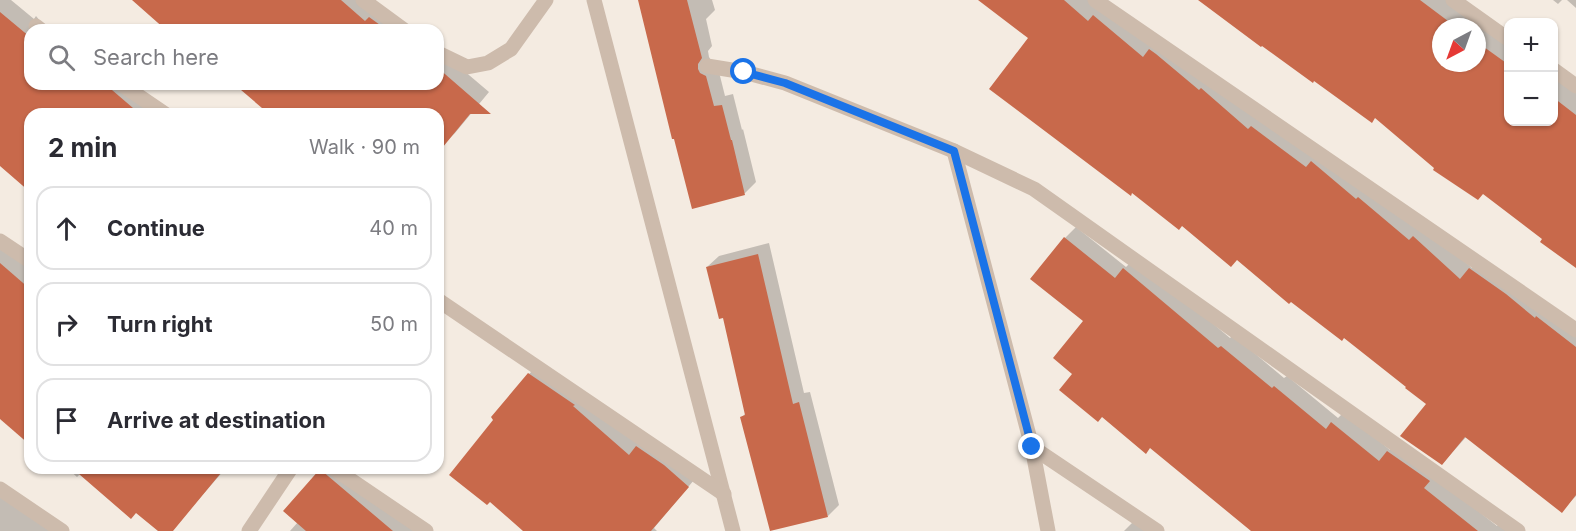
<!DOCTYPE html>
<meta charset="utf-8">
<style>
:root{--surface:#fff;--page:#f7f7f7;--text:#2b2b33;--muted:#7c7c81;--line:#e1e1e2}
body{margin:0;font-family:Inter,sans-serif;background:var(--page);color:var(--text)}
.controls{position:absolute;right:18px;top:18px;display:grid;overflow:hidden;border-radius:12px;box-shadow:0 2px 4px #0004}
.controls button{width:54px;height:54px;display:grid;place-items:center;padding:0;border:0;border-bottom:2px solid var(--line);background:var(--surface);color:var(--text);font:30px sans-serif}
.compass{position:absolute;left:1432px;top:18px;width:54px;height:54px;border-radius:50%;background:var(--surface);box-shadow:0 2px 4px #0004;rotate:221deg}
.stop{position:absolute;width:18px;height:18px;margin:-14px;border:4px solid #1a73e8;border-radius:50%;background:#fff}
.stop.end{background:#1a73e8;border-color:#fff;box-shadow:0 2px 6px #0008}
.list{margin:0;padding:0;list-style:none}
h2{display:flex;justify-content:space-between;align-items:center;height:78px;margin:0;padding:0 24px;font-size:26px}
h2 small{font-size:20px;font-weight:400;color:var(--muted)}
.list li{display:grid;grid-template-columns:39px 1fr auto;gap:18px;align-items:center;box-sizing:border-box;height:84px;margin:0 12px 12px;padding:0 12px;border:2px solid var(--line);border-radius:18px}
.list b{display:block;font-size:22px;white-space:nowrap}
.list em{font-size:20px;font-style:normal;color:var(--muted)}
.icon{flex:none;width:33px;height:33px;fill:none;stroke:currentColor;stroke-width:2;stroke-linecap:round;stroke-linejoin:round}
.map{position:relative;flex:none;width:1576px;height:531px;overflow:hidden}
.search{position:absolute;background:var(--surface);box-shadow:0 2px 4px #0004;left:24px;top:24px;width:420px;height:66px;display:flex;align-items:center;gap:15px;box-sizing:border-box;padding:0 21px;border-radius:18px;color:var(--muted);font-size:22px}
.panel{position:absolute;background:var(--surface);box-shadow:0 2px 4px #0004;left:24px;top:108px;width:420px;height:366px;border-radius:18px}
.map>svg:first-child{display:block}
.shadow{fill:#0003;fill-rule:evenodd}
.building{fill:#c8694b}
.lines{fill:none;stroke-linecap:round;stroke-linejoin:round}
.minor{stroke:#cdbbac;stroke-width:15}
.route{stroke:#1a73e8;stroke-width:8}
</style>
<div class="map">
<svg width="1576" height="531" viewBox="0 0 1576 531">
<rect width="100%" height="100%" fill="#f4ebe1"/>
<g class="shadow">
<path d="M0 0H11L34 19 36 16 41 22 53 30H30V84H129L177 114H30V190L0 164Z"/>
<path d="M134 0H365L410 27 418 30H170Z"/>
<path d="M639 0H712L715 10 706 19 712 46 708 51 709 57 712 62 717 64 725 96 733 94 742 130 743 129 756 182 745 193 693 207Z"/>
<path d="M980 0H1088L1425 226 1472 268 1481 258 1576 327V496L1573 499 1562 511 1467 436 1442 464 1428 403 1344 336 1030 37Z"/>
<path d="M1200 0H1447L1508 43V122H1554V75L1576 83V266L1545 238 1484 193 1436 167 1376 116ZM1441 27H1477V63H1441Z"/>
<path d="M1553 0H1562L1558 4Z"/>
<path d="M1567 0H1576V8Z"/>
<path d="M439 41 441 46 456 64 489 92 455 133 438 149V114H287L237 84H438V43Z"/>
<path d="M1076 227 1126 267 1135 258 1230 338 1233 335 1284 378 1287 376 1338 418 1344 412 1390 450 1400 440 1434 476 1497 526 1499 524 1507 531H1271L1151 447 1102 416 1074 374 1085 321 1032 278 1065 238Z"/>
<path d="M769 243 804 393 810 392 839 505 828 516 742 417 746 413 724 316 707 267 719 256Z"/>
<path d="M0 247 30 268V437L0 417Z"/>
<path d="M541 363 699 474 654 528 657 531H526L529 374Z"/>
<path d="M67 468H226L171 531H160L137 511 80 474 77 477Z"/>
<path d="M323 468H344L418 531H290L298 522 286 511Z"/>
<path d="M0 482 60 531H0Z"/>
<path d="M1139 516 1158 531H1124Z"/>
</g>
<g class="building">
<path d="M132 0H341L365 21 369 17 387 30H166Z"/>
<path d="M638 0H687L702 58 698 64V69L700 73 706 76 714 106 722 105 731 140H732L745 195 692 209 674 139H672Z"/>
<path d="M978 0H1064L1088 21 1093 15 1143 57 1149 49 1156 54 1199 90 1201 88 1248 129 1251 126 1306 167 1311 161 1356 199 1358 197 1409 240 1413 236 1460 279 1469 268 1506 294 1535 318 1536 316 1576 347V495L1562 513 1465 437 1442 465 1400 436 1426 404 1405 388 1406 387 1344 338 1342 341 1291 302 1289 304 1237 260 1231 267 1182 226 1179 230 1132 193 1131 196 989 89 1028 38Z"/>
<path d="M1198 0H1420L1456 27H1441V63H1477V42L1509 65V122H1554V98L1576 115V268L1540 242 1542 239 1483 194 1478 200 1433 170 1434 168 1375 118 1372 123 1314 81 1313 83 1262 46 1261 47Z"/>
<path d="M0 12 30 37V84H105L140 114H30V192L0 166Z"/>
<path d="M438 68 491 114H470L438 153V114H269L234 84H438Z"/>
<path d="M1064 237 1115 278 1123 268 1218 348 1221 346 1272 388 1274 386 1326 429 1331 422 1379 461 1387 451 1430 481 1424 488 1478 531H1251L1150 448 1146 454 1102 417 1098 422 1059 390 1072 374 1053 358 1083 321 1030 279Z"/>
<path d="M758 254 793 404 799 402 828 517 770 531 740 417 745 415 723 318 719 319 706 267Z"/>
<path d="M0 263 30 289V445L0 419Z"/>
<path d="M528 373 575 405 573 406 629 455 636 446 664 465 689 487 651 531H523L490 502 487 505 449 475 493 420 491 417Z"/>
<path d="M72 468H225L173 531H158L136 513 131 519Z"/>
<path d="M320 469 328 476 393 531H306L283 511Z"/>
</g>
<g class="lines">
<g class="minor">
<path d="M363 0 404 30"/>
<path d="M594 0 733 531"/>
<path d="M1095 0 1576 330"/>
<path d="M1453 0 1508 39"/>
<path d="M36 26 41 30"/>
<path d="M438 53 467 67 488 63 511 49 546 0"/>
<path d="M707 66 744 72 785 83 954 151 1034 189 1518 531"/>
<path d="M1554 70 1576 86"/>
<path d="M121 84 165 114"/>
<path d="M954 151 1032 447 1048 531"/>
<path d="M0 241 30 261"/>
<path d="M438 300 724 494"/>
<path d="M1032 447 1157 531"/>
<path d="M333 468 426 531"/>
<path d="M0 489 62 531"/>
<path d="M249 531 291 468"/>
</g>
</g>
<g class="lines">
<path class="route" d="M744 72 785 83 954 151 1032 447"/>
</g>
</svg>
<div class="controls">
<button>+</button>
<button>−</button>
</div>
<svg class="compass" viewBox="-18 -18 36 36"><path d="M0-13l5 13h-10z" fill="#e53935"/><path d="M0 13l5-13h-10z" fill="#7c7c81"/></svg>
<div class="stop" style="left:744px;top:72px"></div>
<div class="stop end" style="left:1032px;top:447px"></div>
<div class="search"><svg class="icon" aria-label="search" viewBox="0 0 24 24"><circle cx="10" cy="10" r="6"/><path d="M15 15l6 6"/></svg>Search here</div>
<section class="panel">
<h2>2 min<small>Walk · 90 m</small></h2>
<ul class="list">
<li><svg class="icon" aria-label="ahead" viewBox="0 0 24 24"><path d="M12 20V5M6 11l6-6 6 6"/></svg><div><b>Continue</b></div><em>40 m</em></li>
<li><svg class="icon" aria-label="right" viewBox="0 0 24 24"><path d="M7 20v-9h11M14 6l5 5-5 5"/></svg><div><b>Turn right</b></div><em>50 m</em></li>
<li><svg class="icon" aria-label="arrive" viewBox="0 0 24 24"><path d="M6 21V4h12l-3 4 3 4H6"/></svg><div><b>Arrive at destination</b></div></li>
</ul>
</section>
</div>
